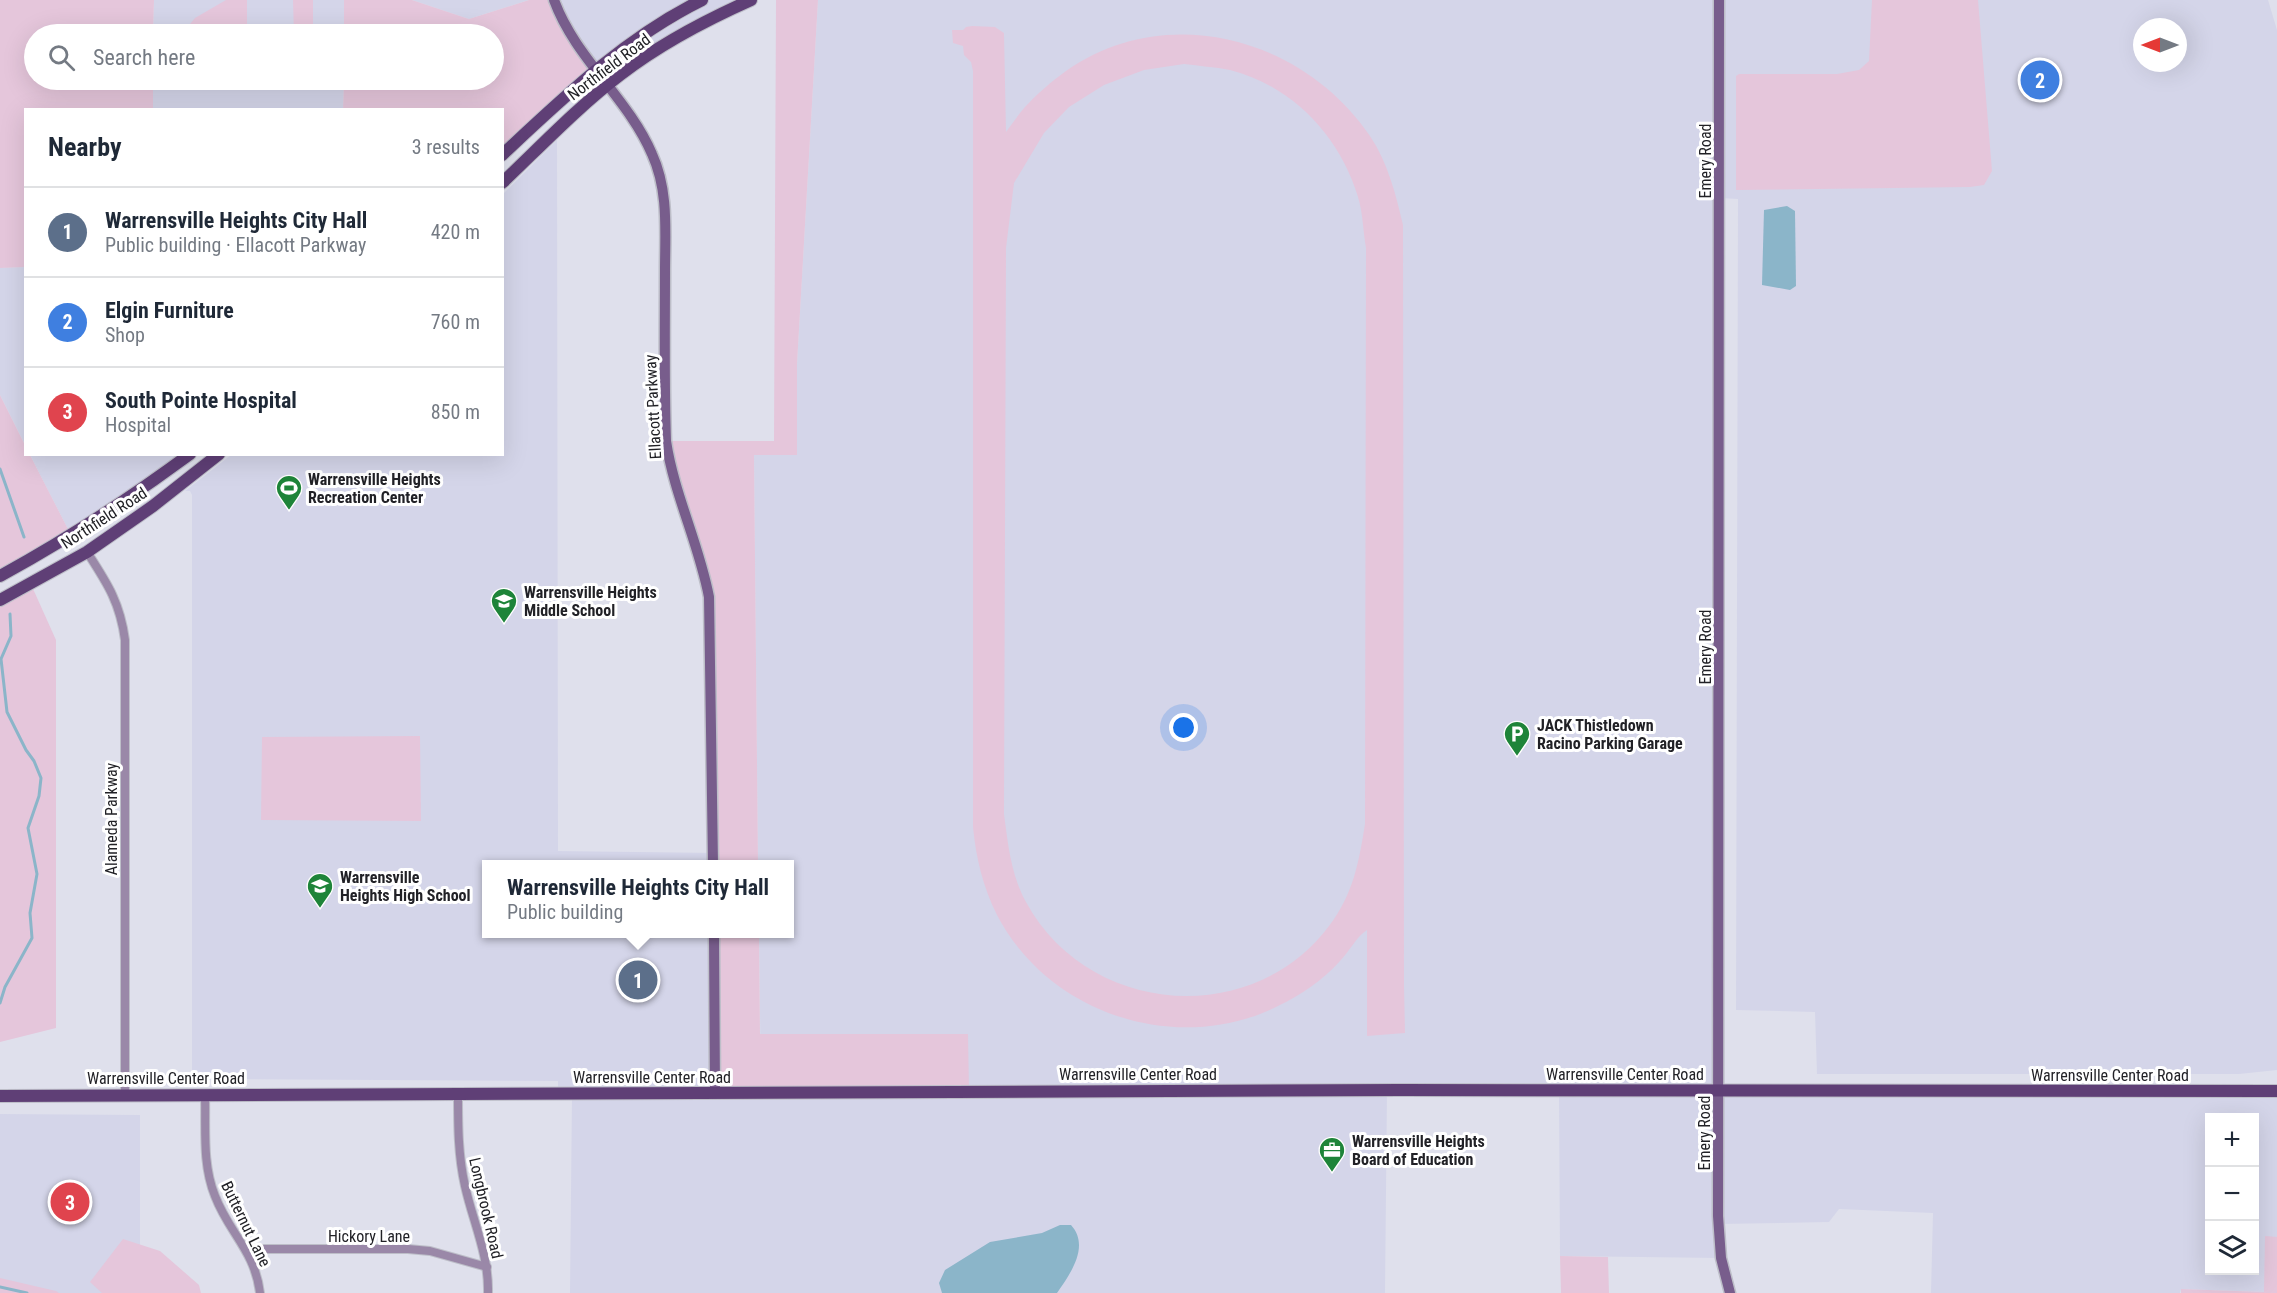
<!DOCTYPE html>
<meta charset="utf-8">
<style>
:root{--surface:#fff;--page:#f6f6f7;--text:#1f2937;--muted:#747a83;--line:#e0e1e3;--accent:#0f766e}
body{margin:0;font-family:"Roboto Condensed",sans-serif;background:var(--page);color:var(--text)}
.controls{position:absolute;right:18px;bottom:18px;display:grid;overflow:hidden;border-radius:0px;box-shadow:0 6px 24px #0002}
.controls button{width:54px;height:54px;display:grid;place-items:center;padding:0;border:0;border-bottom:2px solid var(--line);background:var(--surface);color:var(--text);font:30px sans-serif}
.compass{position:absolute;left:2133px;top:18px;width:54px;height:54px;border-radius:50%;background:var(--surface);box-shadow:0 6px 24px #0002;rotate:270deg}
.you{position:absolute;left:1184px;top:728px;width:21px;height:21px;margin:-15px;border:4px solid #fff;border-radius:50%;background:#1a73e8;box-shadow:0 0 0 9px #1a73e833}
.badge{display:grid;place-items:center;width:39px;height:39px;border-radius:50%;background:var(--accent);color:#fff;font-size:20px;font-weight:700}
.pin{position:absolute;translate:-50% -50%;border:3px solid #fff;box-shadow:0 2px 6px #0006}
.popup{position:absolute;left:482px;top:860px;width:312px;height:78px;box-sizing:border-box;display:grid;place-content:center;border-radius:0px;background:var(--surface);filter:drop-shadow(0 2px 4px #0005);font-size:20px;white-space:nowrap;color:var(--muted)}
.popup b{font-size:22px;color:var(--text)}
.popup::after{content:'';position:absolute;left:50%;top:100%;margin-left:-12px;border:12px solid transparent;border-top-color:var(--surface)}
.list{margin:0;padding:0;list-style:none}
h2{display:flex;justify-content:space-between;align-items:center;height:78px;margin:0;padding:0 24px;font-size:26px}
h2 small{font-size:20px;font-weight:400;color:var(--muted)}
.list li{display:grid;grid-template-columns:39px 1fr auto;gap:18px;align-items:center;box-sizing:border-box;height:90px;padding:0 24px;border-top:2px solid var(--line)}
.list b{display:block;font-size:22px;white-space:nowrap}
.list p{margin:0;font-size:20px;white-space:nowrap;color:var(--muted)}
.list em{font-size:20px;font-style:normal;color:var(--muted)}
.icon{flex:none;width:33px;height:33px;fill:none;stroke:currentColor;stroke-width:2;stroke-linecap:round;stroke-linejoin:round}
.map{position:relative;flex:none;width:2277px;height:1293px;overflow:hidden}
.search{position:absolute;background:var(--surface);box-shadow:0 6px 24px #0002;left:24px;top:24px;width:480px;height:66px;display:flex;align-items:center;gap:15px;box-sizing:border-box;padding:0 21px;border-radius:33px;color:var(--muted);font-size:22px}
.panel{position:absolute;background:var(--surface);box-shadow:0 6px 24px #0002;left:24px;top:108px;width:480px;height:348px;border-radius:0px}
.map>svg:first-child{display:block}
.built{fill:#d4d5e9;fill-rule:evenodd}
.green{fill:#e5c6db;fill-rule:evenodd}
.water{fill:#8bb5c9}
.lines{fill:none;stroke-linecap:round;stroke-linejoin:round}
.stream{stroke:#8bb5c9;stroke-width:3}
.street-casing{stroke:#bdbec8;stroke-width:10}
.secondary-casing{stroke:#bdbec8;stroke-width:13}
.primary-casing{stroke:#bdbec8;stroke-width:14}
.street{stroke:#9a88a8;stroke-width:8}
.secondary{stroke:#785d8c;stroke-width:10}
.primary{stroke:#5f3f76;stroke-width:12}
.labels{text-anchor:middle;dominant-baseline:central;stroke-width:6;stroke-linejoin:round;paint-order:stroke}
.street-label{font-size:16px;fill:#212126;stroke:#fff}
.poi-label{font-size:16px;font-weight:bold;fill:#212126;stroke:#fff;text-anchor:start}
</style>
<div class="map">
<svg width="2277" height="1293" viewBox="0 0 2277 1293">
<rect width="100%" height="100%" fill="#dfe0ec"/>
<g class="built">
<path d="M154 0H344V34H153Z"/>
<path d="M412 0H529L469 19Z"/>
<path d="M554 0H751L735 7 606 86Z"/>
<path d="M818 0H2268L2277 30V1070L2239 1074H1817L1815 1012 1736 1010 1738 199 1720 198 1719 1091H2244L2277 1097V1237H2265V1292L2181 1289 2180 1293H1931L1933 1213 1839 1209 1829 1222 1719 1224 1721 1258 1560 1256 1559 1090H1387L1385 1293H570L572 1094H558V1081L192 1079V495L190 491H185L231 455 502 454 503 194 557 140 558 851 713 853V864H486V934H714L761 1092 759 934H789V864H758L754 455 797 454V364ZM2142 27H2178V63H2142ZM2210 1118H2254V1270H2210Z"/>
<path d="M153 80H344L343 109 153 110Z"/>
<path d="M25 267V445L0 395V268Z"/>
<path d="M30 455H190L71 535Z"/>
<path d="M0 1114 140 1115V1293H0Z"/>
</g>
<g class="green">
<path d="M0 0H154L153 34H34V80H153V109L26 110 25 267 0 268Z"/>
<path d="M226 0H247V34H182L195 18Z"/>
<path d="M293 0H313V34H294Z"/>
<path d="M344 0H412L469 19 529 0H554L595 69 503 155 502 110H343L344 80H494V34H344Z"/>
<path d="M776 0H818L797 364V455H754L758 864H713L709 597 666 441H774Z"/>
<path d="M1872 0H1978L1992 171 1984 185 1970 187 1736 190V76L1739 74H1837L1859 70 1869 61Z"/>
<path d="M972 26 995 27 1004 33 1006 132C1012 124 1018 115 1025 107 1037 94 1052 81 1066 71 1166 0 1304 38 1370 136 1388 163 1396 195 1403 225L1404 985 1405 1033 1367 1036V930C1357 936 1349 952 1340 961 1323 980 1301 995 1278 1006 1178 1056 1049 1015 997 915 983 887 976 858 973 827V71L971 62 964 55 963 46 953 43 952 30H963L966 27ZM1184 64C1199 66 1215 67 1230 70 1293 86 1340 137 1358 197 1363 213 1363 232 1366 248L1365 824C1359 862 1353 895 1329 926 1251 1030 1087 1015 1026 902 1011 875 1008 844 1004 814L1006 248 1014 183 1044 133 1069 107 1104 85 1144 70Z"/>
<path d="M0 395 25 445 26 454 30 455 71 535 0 576Z"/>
<path d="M29 584 34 591 56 640V1028L0 1042V599Z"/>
<path d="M420 736 421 821 261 820 262 737Z"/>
<path d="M714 934H759L760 1034H968L969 1091 715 1093Z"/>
<path d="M2265 1236 2277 1237V1293H2181V1289L2264 1292Z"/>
<path d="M123 1239 160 1251 199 1285 201 1293H102L90 1282Z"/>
<path d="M1560 1256 1608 1257 1609 1293H1561Z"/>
<path d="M0 1278 56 1291 59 1293H0Z"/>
</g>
<g class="water">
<path d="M1787 206 1795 211 1796 286 1790 290 1762 285 1764 210Z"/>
<path d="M1060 1225H1071C1090 1246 1071 1273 1057 1293H942L939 1283 945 1270 990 1242 1042 1233Z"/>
</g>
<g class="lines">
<g class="stream">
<path d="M0 469 24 537"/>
<path d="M0 1003 5 987 32 938 30 913 37 874 28 828 39 796 41 778 34 761 26 750 7 712 1 659 11 636 10 614"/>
<path d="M0 1287 27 1293"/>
</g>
<g class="street-casing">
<g id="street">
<path d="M87 552C107 583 120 602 125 640V1095"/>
<path d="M458 1094C458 1125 458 1155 465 1186 473 1222 489 1255 488 1293"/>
<path d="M205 1095C206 1129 202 1164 215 1196 229 1233 255 1251 260 1293"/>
<path d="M249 1253 264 1249H408L430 1251 487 1267"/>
</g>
</g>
<g class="secondary-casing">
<g id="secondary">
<path d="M554 0C575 58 628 98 652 154 669 191 665 232 665 271 665 327 664 384 666 441 674 494 699 544 709 597L713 864"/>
<path d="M1719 0 1718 1216 1721 1258 1730 1293"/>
<path d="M714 934 715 1093"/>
</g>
</g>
<g class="primary-casing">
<g id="primary">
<path d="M502 155C564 97 625 38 702 0"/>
<path d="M502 183C541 146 578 107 620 75 660 44 706 20 751 0"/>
<path d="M0 576C66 540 129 499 190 454"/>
<path d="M0 600 87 552 153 506 219 454"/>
<path d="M0 1096 1400 1090 2277 1091"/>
</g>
</g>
<use href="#street" class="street"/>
<use href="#secondary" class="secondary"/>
<use href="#primary" class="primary"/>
</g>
<defs>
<g id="stadium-pin" transform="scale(1.35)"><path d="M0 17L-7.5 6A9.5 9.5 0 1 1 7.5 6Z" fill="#1e8439" stroke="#fff"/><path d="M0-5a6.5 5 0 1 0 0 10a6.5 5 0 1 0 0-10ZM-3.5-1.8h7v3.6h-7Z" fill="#fff"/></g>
<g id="school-pin" transform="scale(1.35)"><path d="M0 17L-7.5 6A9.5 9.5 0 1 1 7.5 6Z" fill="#1e8439" stroke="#fff"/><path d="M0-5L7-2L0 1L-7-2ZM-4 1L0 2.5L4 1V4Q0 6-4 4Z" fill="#fff"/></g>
<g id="parking-pin" transform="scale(1.35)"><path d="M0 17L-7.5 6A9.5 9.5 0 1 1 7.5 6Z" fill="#1e8439" stroke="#fff"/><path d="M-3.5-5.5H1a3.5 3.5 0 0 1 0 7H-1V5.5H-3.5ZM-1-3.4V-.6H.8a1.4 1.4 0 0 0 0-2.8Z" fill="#fff"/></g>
<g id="office-pin" transform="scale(1.35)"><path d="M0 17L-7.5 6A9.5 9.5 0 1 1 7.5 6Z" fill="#1e8439" stroke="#fff"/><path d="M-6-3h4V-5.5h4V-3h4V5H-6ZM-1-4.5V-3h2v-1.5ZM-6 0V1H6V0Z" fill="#fff"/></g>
</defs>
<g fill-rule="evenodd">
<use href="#stadium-pin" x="289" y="488"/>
<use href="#school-pin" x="504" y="601"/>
<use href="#parking-pin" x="1517" y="734"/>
<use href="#school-pin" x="320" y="886"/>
<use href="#office-pin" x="1332" y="1150"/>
</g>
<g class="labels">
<g class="street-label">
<text transform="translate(609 67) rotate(-37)">Northfield Road</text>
<text transform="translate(1705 161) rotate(-90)">Emery Road</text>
<text transform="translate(653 407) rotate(-93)">Ellacott Parkway</text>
<text transform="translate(104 518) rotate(-33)">Northfield Road</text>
<text transform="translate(1705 647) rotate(-90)">Emery Road</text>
<text transform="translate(111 819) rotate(-90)">Alameda Parkway</text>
<text x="1138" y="1074">Warrensville Center Road</text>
<text x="1625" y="1074">Warrensville Center Road</text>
<text x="2110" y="1075">Warrensville Center Road</text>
<text x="652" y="1077">Warrensville Center Road</text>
<text x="166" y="1078">Warrensville Center Road</text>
<text transform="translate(1704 1133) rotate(-90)">Emery Road</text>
<text transform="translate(486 1208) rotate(77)">Longbrook Road</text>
<text transform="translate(246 1224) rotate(64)">Butternut Lane</text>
<text x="369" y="1236">Hickory Lane</text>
</g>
<g class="poi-label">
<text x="308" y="479">Warrensville Heights<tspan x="308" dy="18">Recreation Center</tspan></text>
<text x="524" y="592">Warrensville Heights<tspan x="524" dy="18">Middle School</tspan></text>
<text x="1537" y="725">JACK Thistledown<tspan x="1537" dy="18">Racino Parking Garage</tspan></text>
<text x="340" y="877">Warrensville<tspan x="340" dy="18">Heights High School</tspan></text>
<text x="1352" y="1141">Warrensville Heights<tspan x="1352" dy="18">Board of Education</tspan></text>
</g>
</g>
</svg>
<div class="controls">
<button>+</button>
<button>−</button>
<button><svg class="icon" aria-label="layers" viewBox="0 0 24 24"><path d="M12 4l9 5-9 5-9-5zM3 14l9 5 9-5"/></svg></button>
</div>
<svg class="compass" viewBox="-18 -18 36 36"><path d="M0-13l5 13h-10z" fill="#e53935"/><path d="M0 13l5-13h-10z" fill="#747a83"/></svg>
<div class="you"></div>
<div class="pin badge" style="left:638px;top:980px;background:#5c6f8a">1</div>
<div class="popup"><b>Warrensville Heights City Hall</b>Public building</div>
<div class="pin badge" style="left:2040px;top:80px;background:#3f7fe0">2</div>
<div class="pin badge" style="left:70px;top:1202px;background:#e0444e">3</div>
<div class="search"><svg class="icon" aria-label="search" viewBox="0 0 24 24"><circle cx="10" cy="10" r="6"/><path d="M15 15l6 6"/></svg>Search here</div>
<section class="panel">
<h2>Nearby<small>3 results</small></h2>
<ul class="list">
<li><span class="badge" style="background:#5c6f8a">1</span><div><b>Warrensville Heights City Hall</b><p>Public building · Ellacott Parkway</p></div><em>420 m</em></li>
<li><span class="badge" style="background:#3f7fe0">2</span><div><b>Elgin Furniture</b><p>Shop</p></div><em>760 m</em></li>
<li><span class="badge" style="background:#e0444e">3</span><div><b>South Pointe Hospital</b><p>Hospital</p></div><em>850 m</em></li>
</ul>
</section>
</div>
